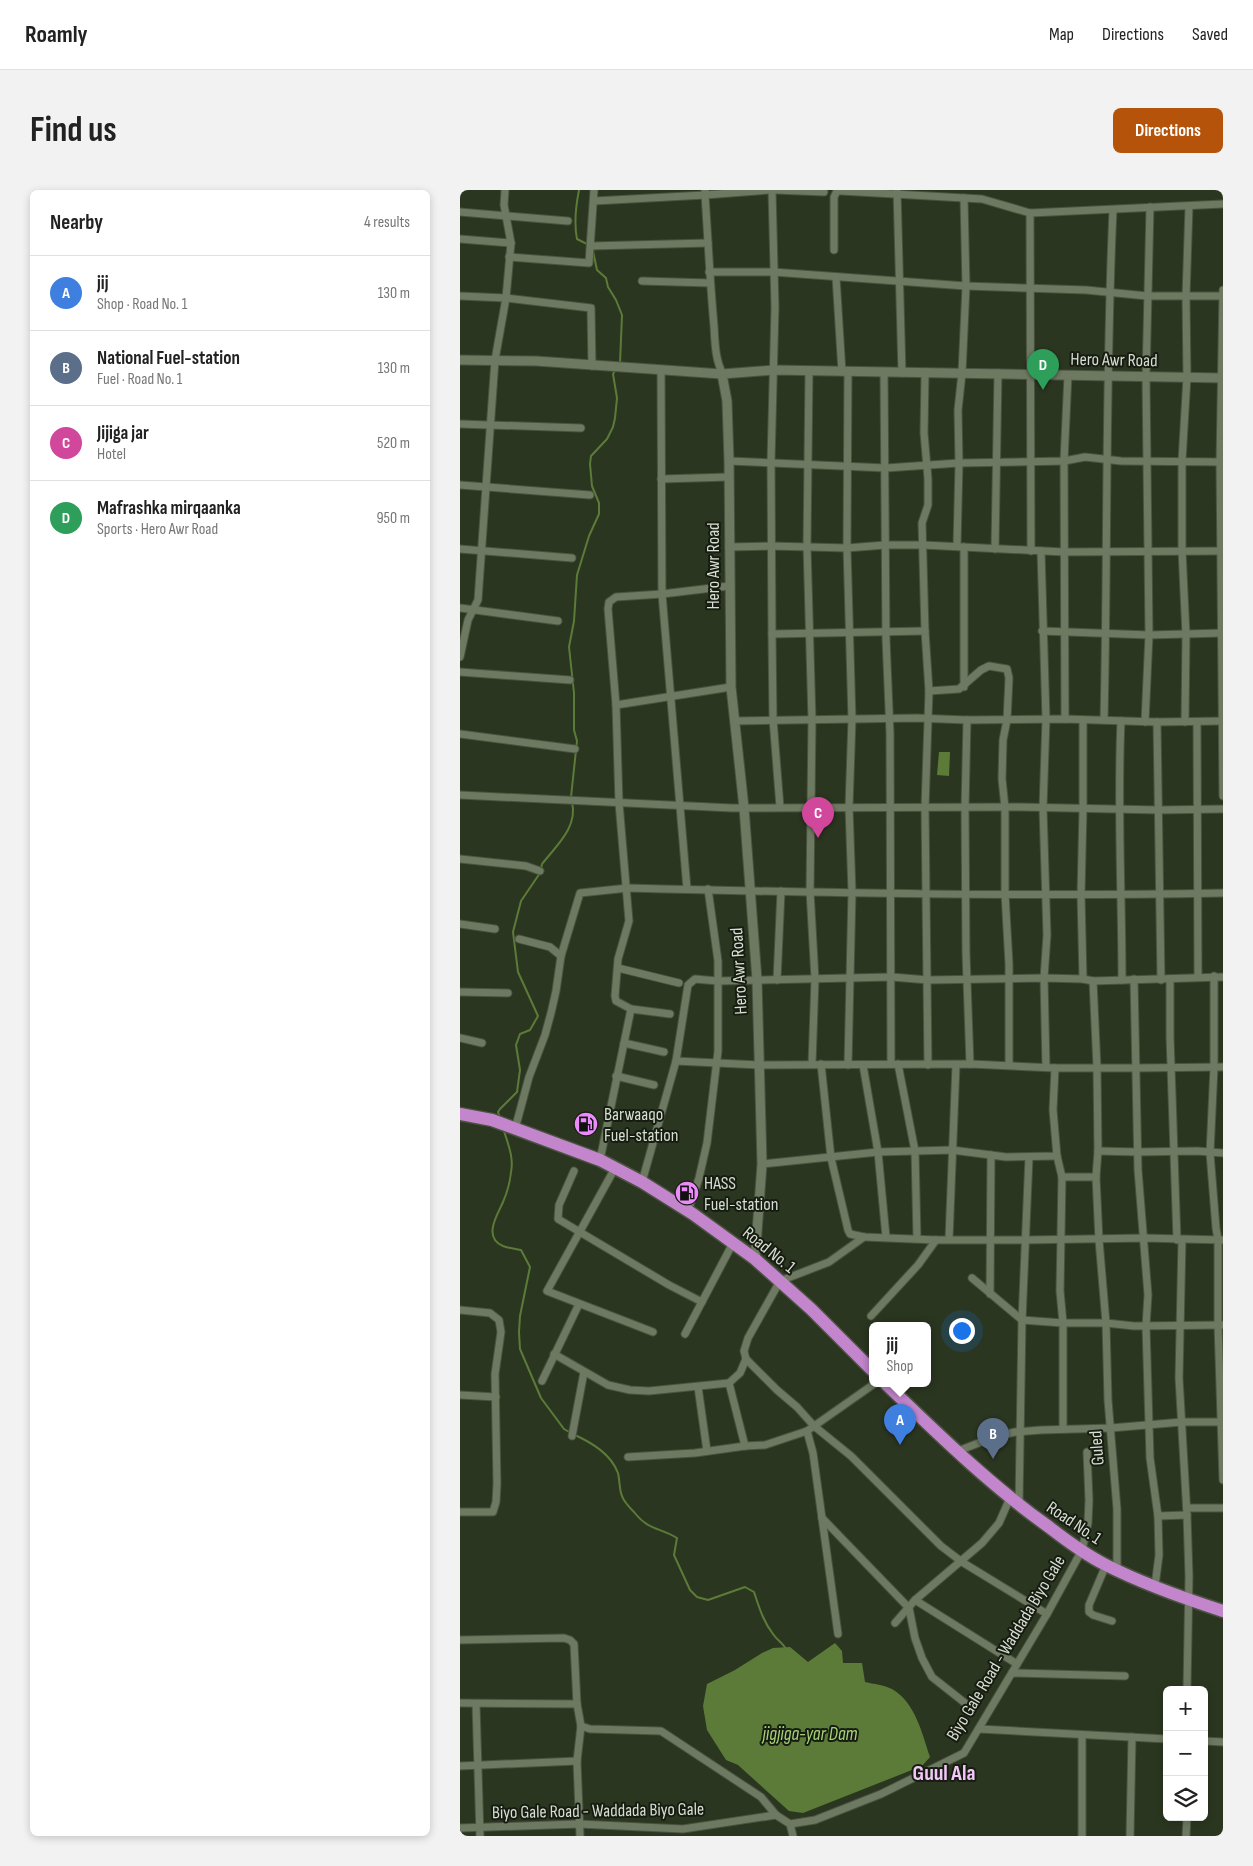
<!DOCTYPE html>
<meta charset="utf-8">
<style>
:root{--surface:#fff;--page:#f2f2f2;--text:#222;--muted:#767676;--line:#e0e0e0;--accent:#b45309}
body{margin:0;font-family:"Sofia Sans Condensed",sans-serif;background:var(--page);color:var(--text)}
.controls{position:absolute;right:15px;bottom:15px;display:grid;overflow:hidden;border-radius:8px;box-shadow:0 2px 8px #0003}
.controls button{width:45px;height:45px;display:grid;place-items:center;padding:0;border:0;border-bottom:1px solid var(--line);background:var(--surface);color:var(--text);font:25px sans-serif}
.you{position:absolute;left:501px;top:1140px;width:18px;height:18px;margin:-12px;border:4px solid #fff;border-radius:50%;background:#1a73e8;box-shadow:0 0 0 8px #1a73e833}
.badge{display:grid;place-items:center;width:32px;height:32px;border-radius:50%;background:var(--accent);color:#fff;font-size:16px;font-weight:700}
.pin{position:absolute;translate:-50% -41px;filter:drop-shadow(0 1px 2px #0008)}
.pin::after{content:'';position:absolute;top:26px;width:18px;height:15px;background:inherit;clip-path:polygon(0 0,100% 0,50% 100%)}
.popup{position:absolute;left:409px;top:1132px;width:62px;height:65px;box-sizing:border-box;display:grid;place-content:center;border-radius:8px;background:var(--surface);filter:drop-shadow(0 1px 4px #0005);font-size:16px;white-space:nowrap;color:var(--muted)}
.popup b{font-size:19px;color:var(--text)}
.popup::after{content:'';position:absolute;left:50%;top:100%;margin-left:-10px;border:10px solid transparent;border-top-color:var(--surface)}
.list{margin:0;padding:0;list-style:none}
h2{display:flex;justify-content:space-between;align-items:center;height:65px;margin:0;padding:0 20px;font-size:21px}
h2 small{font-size:16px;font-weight:400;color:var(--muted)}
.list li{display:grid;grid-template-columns:32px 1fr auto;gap:15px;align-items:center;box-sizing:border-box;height:75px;padding:0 20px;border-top:1px solid var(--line)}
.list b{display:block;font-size:19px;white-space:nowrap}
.list p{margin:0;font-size:16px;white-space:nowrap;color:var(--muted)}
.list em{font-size:16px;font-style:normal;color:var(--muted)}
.icon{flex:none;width:28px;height:28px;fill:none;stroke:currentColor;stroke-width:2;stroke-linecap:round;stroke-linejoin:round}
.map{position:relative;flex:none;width:763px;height:1646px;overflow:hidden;border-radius:8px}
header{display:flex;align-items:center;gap:30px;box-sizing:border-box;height:70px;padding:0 25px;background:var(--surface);border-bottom:1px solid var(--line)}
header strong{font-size:24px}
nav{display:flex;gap:28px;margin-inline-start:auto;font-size:18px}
.intro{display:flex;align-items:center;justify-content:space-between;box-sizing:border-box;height:120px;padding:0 30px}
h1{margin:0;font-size:35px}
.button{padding:12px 22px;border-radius:8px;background:var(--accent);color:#fff;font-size:18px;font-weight:700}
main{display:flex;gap:30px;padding:0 30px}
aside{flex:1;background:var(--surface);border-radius:8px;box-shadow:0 2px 8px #0003}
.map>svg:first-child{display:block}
.water{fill:#5c7b39}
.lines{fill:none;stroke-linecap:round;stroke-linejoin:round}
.stream{stroke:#5c7b39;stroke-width:2}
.street-casing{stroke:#4a5341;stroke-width:9}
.secondary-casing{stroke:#4a5341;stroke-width:11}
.highway-casing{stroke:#4a5341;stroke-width:15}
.street{stroke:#6d7a61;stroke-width:7}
.secondary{stroke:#6d7a61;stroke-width:9}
.highway{stroke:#c386cc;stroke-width:12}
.labels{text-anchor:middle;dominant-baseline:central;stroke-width:4;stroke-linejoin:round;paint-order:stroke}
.street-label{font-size:18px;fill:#d6ded0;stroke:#171c12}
.poi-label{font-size:18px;fill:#d6ded0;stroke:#171c12;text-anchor:start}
.water-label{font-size:19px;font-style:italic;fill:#a6d376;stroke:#171c12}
.district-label{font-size:22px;font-weight:bold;fill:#f3c8f9;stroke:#171c12}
</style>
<header>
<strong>Roamly</strong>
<nav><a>Map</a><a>Directions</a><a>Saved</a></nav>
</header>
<div class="intro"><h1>Find us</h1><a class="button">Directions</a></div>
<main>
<aside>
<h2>Nearby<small>4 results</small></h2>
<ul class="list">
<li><span class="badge" style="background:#3f7fe0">A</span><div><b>jij</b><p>Shop · Road No. 1</p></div><em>130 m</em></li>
<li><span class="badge" style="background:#5c6f8a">B</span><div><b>National Fuel-station</b><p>Fuel · Road No. 1</p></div><em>130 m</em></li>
<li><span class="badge" style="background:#d1479c">C</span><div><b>Jijiga jar</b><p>Hotel</p></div><em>520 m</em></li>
<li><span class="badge" style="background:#2e9e5b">D</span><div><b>Mafrashka mirqaanka</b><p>Sports · Hero Awr Road</p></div><em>950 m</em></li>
</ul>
</aside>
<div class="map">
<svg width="763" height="1646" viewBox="0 0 763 1646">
<rect width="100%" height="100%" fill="#2b3620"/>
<g class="water">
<path d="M479 562H490L489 586 477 585Z"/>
<path d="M375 1453 382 1461 383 1473H402L405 1492C414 1494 424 1495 432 1499 455 1512 462 1543 470 1567L462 1576 343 1623 329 1621 278 1575 266 1570 247 1540 243 1516 247 1494 275 1480 302 1463 313 1458 330 1457 348 1472Z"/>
</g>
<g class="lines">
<g class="stream">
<path d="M119 0C116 15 114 34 117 49L127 54"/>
<path d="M133 61 137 80 146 88 148 97 156 110 162 125 160 173"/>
<path d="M111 607 117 551 114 540V503L109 457 114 431 117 385 129 346 139 324V313L132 296 130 274 131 266 147 249 153 237 155 228 157 208 153 184 156 179"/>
<path d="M81 679 82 674C97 655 118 637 112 612"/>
<path d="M40 928 38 922 40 919 57 902 60 880 56 855 60 844 70 840 78 826 58 782 53 742 61 711 80 683"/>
<path d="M44 941C48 954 54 968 51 982 50 992 47 1003 43 1012 38 1024 22 1047 43 1056 48 1058 56 1059 61 1060L70 1077 60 1126 59 1142 60 1159 81 1208 104 1239 111 1243"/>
<path d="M115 1245C132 1253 151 1264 158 1283 160 1291 159 1299 162 1306 164 1312 170 1318 174 1322 189 1341 199 1337 217 1348L214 1365 230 1400 237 1407 248 1410 285 1397 294 1402C299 1417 303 1431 313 1444 317 1450 323 1453 326 1459"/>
</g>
<g class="street-casing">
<g id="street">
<path d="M245 0V5L309 0"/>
<path d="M312 0 315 117 311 272 312 444 313 529 320 617"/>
<path d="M316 0 364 2"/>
<path d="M437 0 442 183"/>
<path d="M134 11 245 5C248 49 250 92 254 136 255 152 255 170 263 184"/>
<path d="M0 22 108 31"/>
<path d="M570 23 571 361"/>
<path d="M0 49 51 53"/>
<path d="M131 56 248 53"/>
<path d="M374 60V7L377 1H381L522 9 570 23 763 14"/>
<path d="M49 67 129 73 134 0"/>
<path d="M249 82H313L506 96 626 100 687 106H763"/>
<path d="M376 87 382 182"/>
<path d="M182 91 250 93"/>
<path d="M763 100 760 272 763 606"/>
<path d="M0 106 46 108 131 118 132 176"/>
<path d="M201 181 202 404 227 699"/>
<path d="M349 181 347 356 352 530 350 701 355 789 352 874"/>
<path d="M388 182 387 358 392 529 389 617 392 702 388 875"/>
<path d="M424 182 426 449 430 543 431 874"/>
<path d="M465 184 464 243 468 289V315L462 333 465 441 469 501 465 618 468 875"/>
<path d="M0 234 121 238"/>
<path d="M269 271 426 278 499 273 604 271 625 267 661 271 763 272"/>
<path d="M201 289 269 287"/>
<path d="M0 295 130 305"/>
<path d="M497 356 499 273 498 220 502 183 506 96 504 8"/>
<path d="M269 357 311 356 387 358 425 355H463L604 362 763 361"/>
<path d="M0 359 112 368"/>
<path d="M535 359 538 183"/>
<path d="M581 361 586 529 583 618 587 745 584 788 586 877"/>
<path d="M0 418 98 431"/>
<path d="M582 441 689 445 763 443"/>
<path d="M312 444 465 441"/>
<path d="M0 467 8 430 18 410 35 170 46 108 51 53 44 15 45 0"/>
<path d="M0 482 110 490"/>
<path d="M504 497V357"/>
<path d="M469 501 499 499 521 480 529 476 547 479 549 488 547 530 543 550 542 589 545 618V704L549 774V875"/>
<path d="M156 515 271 497"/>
<path d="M605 529 604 271 608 185"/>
<path d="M507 530 505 618 506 763 510 874"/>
<path d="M623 530V619L621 705 623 789"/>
<path d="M644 530C648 360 645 190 653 20"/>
<path d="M274 531 457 528 507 530 605 529 697 532 763 531"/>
<path d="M661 531C657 617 662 703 662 790"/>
<path d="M685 532 689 445 686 187 690 17"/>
<path d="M697 532 701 790"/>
<path d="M725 532 726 445 722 360V271L727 187 726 107 729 16"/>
<path d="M737 532 738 787"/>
<path d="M0 544 115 559"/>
<path d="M0 605 272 618 560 617 699 620 763 619"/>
<path d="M0 669 66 676 80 681"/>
<path d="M0 734 35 739"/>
<path d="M101 766 120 703 168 698C366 703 565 707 763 703"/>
<path d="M158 778 219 793"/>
<path d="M754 786V877L750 963 756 1038 758 1050V1135L763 1290"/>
<path d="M674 789 678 980 688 1105 686 1136 690 1268 698 1326 699 1365 695 1396"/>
<path d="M710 789V847L717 1050"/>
<path d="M317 790 321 701"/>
<path d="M633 791 637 877 638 961 636 987 639 1050 646 1133 648 1210 657 1319V1380"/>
<path d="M0 802 48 803"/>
<path d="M210 824 171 819 156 811 155 806 158 769 169 731 159 613 156 515 148 419 149 412 156 407 202 404 269 396"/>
<path d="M0 848 22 853"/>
<path d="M164 853 204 862"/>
<path d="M216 871 299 875 510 874 595 878H676L763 877"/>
<path d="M361 874 371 968 388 1040 390 1044 404 1047 476 1050H565L684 1048 763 1050"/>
<path d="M438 874 455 961 457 1048"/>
<path d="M403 875 418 962 426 1047"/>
<path d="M156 886 194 895"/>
<path d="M55 939 69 887 85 845 91 823 96 801 101 766 90 757 59 749"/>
<path d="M638 961 677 962 737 961 763 963"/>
<path d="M597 966 602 987 600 1101 603 1133H646L674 1136 763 1135"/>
<path d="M140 970 171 819"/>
<path d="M302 974 418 962 492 960 546 967 597 966 593 920 595 878"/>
<path d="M155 978 87 1101 193 1142"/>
<path d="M114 981 99 1015 98 1029 209 1095 242 1112"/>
<path d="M602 987H636"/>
<path d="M182 992 216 871 228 795 235 789 258 791 432 787 468 790 584 788 623 789 633 791 763 787"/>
<path d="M228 1021 239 988 247 953 258 861V771L248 699"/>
<path d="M404 1047 369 1072 320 1091 288 1148 284 1161 286 1169 317 1200 337 1217 354 1236 391 1266 481 1356 502 1372 587 1424"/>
<path d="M489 1049 496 875"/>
<path d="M722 1050 719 1188 727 1325 729 1386 727 1500"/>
<path d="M512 1088 562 1130 603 1133V1239"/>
<path d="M530 1104 531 965"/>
<path d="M0 1120 30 1123 39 1130 41 1142 35 1184 37 1294 36 1312 33 1322H0"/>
<path d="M411 1126 458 1075 476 1050"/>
<path d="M225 1144 273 1053"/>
<path d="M94 1164 148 1195 170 1200 189 1201 269 1193 280 1183 286 1169"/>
<path d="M82 1191 119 1114"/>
<path d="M269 1193 285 1256"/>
<path d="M238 1197 247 1261"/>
<path d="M0 1205 36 1207"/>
<path d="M347 1241 353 1263 378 1444"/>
<path d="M112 1246 124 1182"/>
<path d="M498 1261 534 1247 555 1242 581 1240 651 1238 722 1232H763"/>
<path d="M168 1267 235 1263 285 1256 305 1255 347 1241 414 1194"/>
<path d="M559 1314 562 1130 569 967"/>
<path d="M727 1318H763"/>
<path d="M698 1326 727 1325"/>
<path d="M362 1328 449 1418 455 1448 462 1468 472 1487 505 1513"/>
<path d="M646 1375 629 1415V1422L633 1425 652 1431"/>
<path d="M455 1410 557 1474"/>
<path d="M435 1433 455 1410 522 1353 539 1333 550 1308"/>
<path d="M0 1450 104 1448 110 1450 114 1454 117 1514 121 1536 130 1539 201 1541 301 1607 316 1625"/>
<path d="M552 1483 665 1486"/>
<path d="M0 1513 117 1514"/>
<path d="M16 1514 20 1646"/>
<path d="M519 1539 707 1549"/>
<path d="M744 1551 763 1552"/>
<path d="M0 1576 117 1571"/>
<path d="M330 1634 333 1646"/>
<path d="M0 1638 119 1634 223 1639 316 1625 330 1634 355 1630 421 1604 504 1563 587 1424 622 1360 628 1333 629 1310 627 1262"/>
<path d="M120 1646 117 1571 121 1536"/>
<path d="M622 1646V1545"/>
<path d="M670 1646 672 1547"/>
<path d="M726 1646 727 1627"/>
</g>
</g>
<g class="secondary-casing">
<g id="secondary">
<path d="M0 170 76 171 262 184 314 180 763 188"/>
<path d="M262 184 267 211 269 271 271 497 284 618 297 790 302 974 295 1069"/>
</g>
</g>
<g class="highway-casing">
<g id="highway">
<path d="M0 924 32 930 140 970 182 992 233 1024 295 1069 351 1119 412 1180"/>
<path d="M426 1194C478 1244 530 1295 589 1337 607 1351 626 1365 646 1375 683 1394 723 1408 763 1421"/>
</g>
</g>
<use href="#street" class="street"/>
<use href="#secondary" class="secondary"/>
<use href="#highway" class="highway"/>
</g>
<defs>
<g id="fuel-disc" transform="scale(1.25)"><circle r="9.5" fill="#ec8cfb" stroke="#171c12"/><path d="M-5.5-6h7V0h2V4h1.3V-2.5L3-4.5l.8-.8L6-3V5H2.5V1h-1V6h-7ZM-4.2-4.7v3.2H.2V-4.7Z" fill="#111"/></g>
</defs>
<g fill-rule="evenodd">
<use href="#fuel-disc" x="126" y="934"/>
<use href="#fuel-disc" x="227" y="1003"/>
</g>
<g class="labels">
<g class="street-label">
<text transform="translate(654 170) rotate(1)">Hero Awr Road</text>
<text transform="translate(253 376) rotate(-90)">Hero Awr Road</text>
<text transform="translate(279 781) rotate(-93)">Hero Awr Road</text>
<text transform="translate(309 1060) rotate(39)">Road No. 1</text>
<text transform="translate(637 1258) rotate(-94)">Guled</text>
<text transform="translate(614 1333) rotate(34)">Road No. 1</text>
<text transform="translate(546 1458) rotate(-59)">Biyo Gale Road - Waddada Biyo Gale</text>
<text transform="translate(138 1621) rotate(-1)">Biyo Gale Road - Waddada Biyo Gale</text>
</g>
<g class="poi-label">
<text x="144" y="924">Barwaaqo<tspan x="144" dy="21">Fuel-station</tspan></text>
<text x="244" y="993">HASS<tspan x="244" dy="21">Fuel-station</tspan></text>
</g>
<g class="water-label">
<text x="350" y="1544">jigjiga-yar Dam</text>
</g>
<g class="district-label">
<text x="484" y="1583">Guul Ala</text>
</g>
</g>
</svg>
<div class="controls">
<button>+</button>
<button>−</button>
<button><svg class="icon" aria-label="layers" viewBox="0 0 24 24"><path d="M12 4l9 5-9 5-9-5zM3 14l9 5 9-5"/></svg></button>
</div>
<div class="you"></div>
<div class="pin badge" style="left:440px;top:1255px;background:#3f7fe0">A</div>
<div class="popup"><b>jij</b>Shop</div>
<div class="pin badge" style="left:533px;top:1269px;background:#5c6f8a">B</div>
<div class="pin badge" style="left:358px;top:648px;background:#d1479c">C</div>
<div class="pin badge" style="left:583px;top:200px;background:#2e9e5b">D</div>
</div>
</main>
